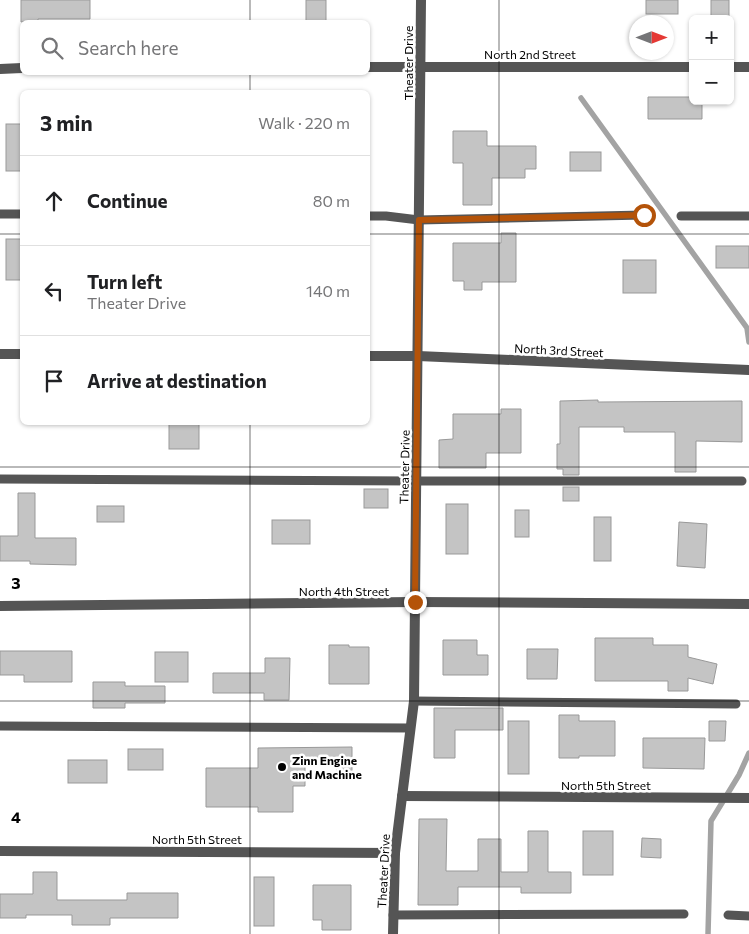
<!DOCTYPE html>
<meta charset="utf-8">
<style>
:root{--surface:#fff;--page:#f2f2f2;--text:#202124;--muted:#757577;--line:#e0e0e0}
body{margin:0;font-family:Commissioner,sans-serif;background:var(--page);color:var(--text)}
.controls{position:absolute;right:15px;top:15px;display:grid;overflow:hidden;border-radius:8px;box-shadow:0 1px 4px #0004}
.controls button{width:45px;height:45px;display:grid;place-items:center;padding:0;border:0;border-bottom:1px solid var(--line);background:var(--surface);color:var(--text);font:25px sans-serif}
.compass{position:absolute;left:629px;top:15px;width:45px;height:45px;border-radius:50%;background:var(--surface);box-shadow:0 1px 4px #0004;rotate:90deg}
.stop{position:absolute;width:15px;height:15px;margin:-11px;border:4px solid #b45309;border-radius:50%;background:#fff}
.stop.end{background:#b45309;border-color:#fff;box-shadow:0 1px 5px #0008}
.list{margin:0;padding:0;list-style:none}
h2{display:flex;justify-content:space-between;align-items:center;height:65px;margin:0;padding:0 20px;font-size:21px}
h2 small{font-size:16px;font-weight:400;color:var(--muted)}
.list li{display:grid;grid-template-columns:32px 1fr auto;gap:15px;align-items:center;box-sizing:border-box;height:90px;padding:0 20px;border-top:1px solid var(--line)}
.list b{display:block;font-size:19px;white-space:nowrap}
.list p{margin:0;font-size:16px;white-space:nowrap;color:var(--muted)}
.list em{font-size:16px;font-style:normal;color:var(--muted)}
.icon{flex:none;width:28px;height:28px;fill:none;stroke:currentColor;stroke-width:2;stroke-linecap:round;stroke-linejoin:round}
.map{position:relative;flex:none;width:749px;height:934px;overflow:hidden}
.search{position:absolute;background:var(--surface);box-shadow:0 1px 4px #0004;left:20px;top:20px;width:350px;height:55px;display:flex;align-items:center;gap:12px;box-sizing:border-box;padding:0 18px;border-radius:8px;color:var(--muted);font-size:19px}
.panel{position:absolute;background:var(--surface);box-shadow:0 1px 4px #0004;left:20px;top:90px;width:350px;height:335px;border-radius:8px}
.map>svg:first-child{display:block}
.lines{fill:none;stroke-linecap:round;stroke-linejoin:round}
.stream{stroke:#a3a3a3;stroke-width:5.5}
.building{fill:#c4c4c4;stroke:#999}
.service{stroke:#555;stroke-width:9}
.minor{stroke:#555;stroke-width:10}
.route{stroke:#b45309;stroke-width:6}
.grid{fill:none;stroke:#000;stroke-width:1;stroke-opacity:0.55}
.poi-dot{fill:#000;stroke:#fff;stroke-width:2}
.labels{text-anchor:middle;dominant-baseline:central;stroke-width:5;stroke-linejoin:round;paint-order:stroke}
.street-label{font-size:12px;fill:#000;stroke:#fff}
.poi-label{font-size:12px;font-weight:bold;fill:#000;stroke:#fff;text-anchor:start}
.grid-label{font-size:16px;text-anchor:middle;font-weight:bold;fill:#000;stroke:#fff;stroke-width:5;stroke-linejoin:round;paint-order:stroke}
</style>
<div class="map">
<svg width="749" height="934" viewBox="0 0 749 934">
<rect width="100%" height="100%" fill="#fff"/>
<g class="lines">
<g class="stream">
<path d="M581 98 747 328 749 342"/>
<path d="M708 934 711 821 739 775 749 753"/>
</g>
</g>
<g class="building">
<path d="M21 0H90V19H38V22H21Z"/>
<rect x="306" y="0" width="20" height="21"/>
<rect x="646" y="0" width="32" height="14"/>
<rect x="711" y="0" width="18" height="19"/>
<path d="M648 97H693V101H702V119H648Z"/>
<rect x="6" y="124" width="16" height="47"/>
<path d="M453 131H487V146H536V169H525V178H492V205H463V163H453Z"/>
<rect x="570" y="152" width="31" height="19"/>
<path d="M501 233H516V282H482V290H464V281H453V243H501Z"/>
<rect x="6" y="239" width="16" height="41"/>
<rect x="716" y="246" width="33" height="22"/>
<rect x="623" y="260" width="33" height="33"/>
<path d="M598 400V402L742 401V442L696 441V472H675V432H624V427H579V475H563V469H557V444H560V401Z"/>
<path d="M501 409H521V453H486V468H439V440L453 439V414H501Z"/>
<rect x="169" y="422" width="30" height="27"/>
<rect x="563" y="487" width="16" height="14"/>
<rect x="364" y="489" width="24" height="19"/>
<path d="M18 493H35V538H76V565L30 564V561H0V536H18Z"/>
<rect x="446" y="504" width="22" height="50"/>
<rect x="97" y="506" width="27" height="16"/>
<rect x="515" y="510" width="14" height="27"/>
<rect x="594" y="517" width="17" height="44"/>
<rect x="272" y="520" width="38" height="24"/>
<path d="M679 522 707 524 705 568 677 566Z"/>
<path d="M595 638H653V645H688V657L717 664 713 684 688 678V691H668V681H595Z"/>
<path d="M443 640H477V655H488V675H443Z"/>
<path d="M329 645H349V647H369V684H329Z"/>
<path d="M527 649H558L557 679H527Z"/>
<path d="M0 651H72V682H24V675H0Z"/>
<rect x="155" y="652" width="33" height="30"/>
<path d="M265 658H290L289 700H264V693H213V673H265Z"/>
<path d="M93 682H125V686H165V703H125V708H93Z"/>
<path d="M434 708H503V730H455V758H434Z"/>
<path d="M559 715H579V721H615V756H579V758H559Z"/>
<rect x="508" y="721" width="21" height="53"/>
<path d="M709 721H726L725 741H709Z"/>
<path d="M643 738H705L704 769 643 768Z"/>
<path d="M352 747V780H337V764H305V786H293V812H258V807H206V768H258V748Z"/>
<rect x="128" y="749" width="35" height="21"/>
<rect x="68" y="760" width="39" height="23"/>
<path d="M419 819H447L446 871H478V839H501V872H528V831H548V872H571V893H521V887H458V905H418Z"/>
<rect x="583" y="831" width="30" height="44"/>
<path d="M642 838 661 839V858L641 857Z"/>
<path d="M33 872H57V900H127V893H178V918H110V925H72V915H26V918H0V894H33Z"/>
<rect x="254" y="877" width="20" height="49"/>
<path d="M313 885H351V930H322V920H313Z"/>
</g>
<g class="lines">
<g class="service">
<path d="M0 214H22"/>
<path d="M368 216H386L419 220 644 215"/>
<path d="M681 216H749"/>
<path d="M0 479 416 481H742"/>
<path d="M414 701 736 704"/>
<path d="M0 726 410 728"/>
<path d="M393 915 684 914"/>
<path d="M728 915 749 916"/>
</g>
<g class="minor">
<path d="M368 67H693"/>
<path d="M730 67H749"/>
<path d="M0 69 22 68"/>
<path d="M0 354H22"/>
<path d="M368 356H418L749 370"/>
<path d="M0 606 415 602 749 604"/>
<path d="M402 796 749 798"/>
<path d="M0 851 395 853"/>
<path d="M393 934 395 853 414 701 421 0"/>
</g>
</g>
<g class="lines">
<path class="route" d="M415 602 419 220 644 215"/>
</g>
<path class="grid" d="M250 0V22M499 0V934M250 72V92M0 234H22M368 234H749M250 422V934M0 467H749M0 701H749"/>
<circle class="poi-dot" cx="282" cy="767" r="5"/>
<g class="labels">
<g class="street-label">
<text x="530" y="54">North 2nd Street</text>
<text transform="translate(408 63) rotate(-90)">Theater Drive</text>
<text transform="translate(559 350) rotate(3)">North 3rd Street</text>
<text transform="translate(404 467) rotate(-89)">Theater Drive</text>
<text x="344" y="591">North 4th Street</text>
<text x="606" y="785">North 5th Street</text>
<text x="197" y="839">North 5th Street</text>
<text transform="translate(383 871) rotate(-87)">Theater Drive</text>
</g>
<g class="poi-label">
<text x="292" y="760">Zinn Engine<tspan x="292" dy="14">and Machine</tspan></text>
</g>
</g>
<g class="grid-label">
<text x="16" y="589">3</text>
<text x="16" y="823">4</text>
</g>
</svg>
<div class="controls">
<button>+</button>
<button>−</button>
</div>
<svg class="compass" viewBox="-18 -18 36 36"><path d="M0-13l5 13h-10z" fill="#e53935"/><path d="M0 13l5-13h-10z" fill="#757577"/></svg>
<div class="stop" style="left:644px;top:215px"></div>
<div class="stop end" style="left:415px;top:602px"></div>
<div class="search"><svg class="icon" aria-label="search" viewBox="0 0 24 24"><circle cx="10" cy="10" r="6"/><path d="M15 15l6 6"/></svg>Search here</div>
<section class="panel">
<h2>3 min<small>Walk · 220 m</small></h2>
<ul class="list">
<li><svg class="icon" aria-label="ahead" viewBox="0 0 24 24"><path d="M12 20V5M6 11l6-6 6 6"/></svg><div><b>Continue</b></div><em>80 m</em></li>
<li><svg class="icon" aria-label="left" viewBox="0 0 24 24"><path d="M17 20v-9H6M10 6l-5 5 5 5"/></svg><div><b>Turn left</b><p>Theater Drive</p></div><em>140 m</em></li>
<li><svg class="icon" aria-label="arrive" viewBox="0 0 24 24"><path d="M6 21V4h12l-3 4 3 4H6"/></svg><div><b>Arrive at destination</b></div></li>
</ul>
</section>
</div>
